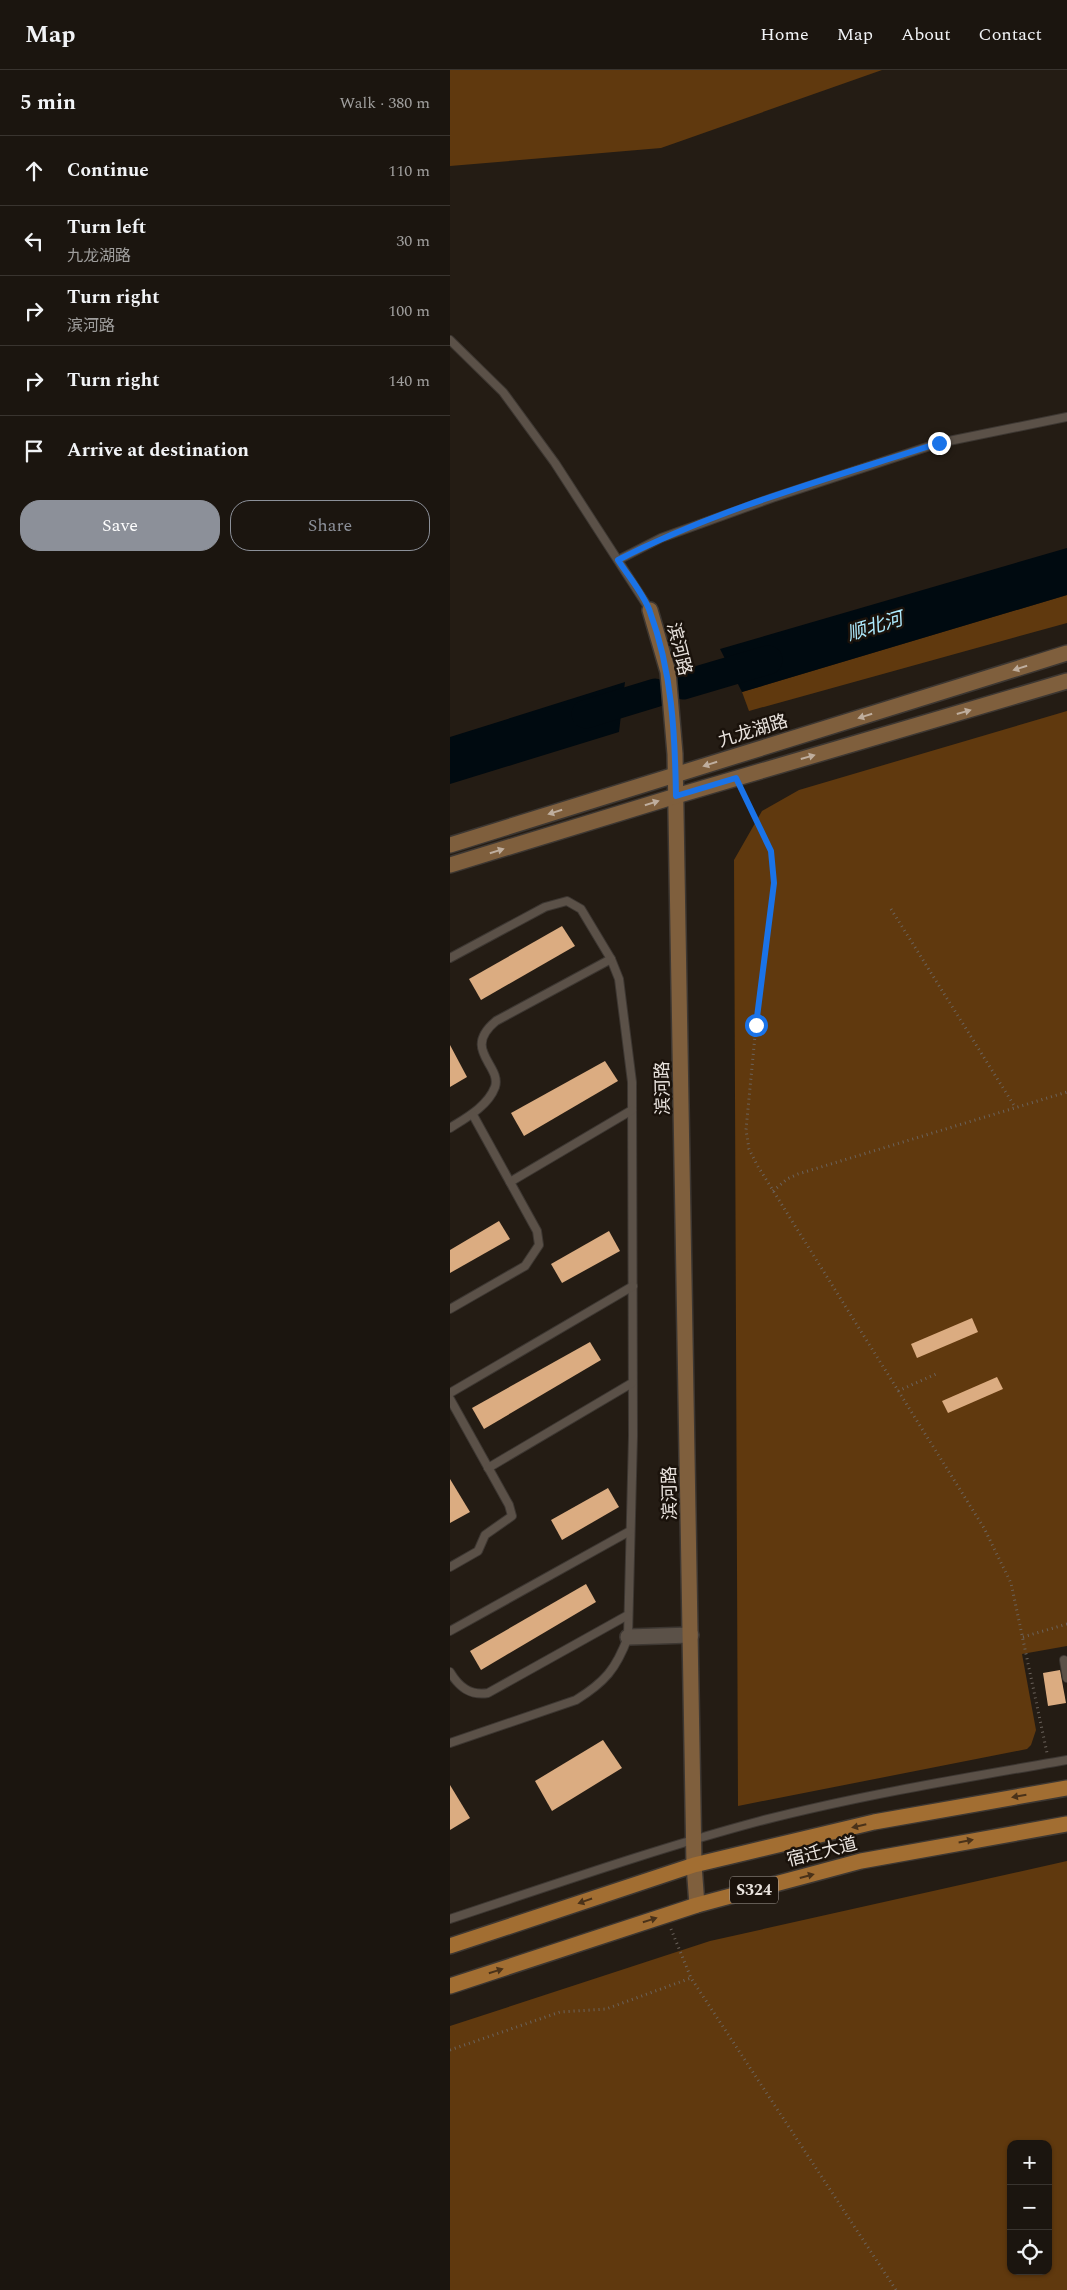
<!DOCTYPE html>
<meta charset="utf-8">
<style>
:root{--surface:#1b150f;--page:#28221d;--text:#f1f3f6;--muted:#a09f9e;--line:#39342f;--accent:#8c9099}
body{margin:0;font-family:Spectral,"Noto Sans SC",serif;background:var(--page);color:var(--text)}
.controls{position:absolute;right:15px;bottom:15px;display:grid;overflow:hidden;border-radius:10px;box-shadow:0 1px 4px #0004}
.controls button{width:45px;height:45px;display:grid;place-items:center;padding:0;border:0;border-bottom:1px solid var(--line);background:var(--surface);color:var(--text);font:25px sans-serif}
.stop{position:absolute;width:15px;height:15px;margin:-11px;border:4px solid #1a73e8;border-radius:50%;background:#fff}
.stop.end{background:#1a73e8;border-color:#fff;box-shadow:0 1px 5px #0008}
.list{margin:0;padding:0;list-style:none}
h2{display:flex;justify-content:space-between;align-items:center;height:65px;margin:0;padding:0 20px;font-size:21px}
h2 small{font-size:16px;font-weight:400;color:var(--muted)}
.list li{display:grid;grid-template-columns:32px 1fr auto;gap:15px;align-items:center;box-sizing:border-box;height:70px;padding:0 20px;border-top:1px solid var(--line)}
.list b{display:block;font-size:19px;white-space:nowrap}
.list p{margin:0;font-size:16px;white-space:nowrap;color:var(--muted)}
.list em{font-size:16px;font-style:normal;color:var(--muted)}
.actions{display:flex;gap:10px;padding:15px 20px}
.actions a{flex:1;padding:11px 0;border:1px solid var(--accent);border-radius:20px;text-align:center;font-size:18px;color:var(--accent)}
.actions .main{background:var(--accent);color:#fff}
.icon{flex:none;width:28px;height:28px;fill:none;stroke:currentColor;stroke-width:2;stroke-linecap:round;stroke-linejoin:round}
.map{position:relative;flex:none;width:617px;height:2220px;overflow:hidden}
header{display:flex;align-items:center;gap:30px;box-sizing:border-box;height:70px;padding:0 25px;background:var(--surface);border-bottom:1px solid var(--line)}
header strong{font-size:24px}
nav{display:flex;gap:28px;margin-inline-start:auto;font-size:18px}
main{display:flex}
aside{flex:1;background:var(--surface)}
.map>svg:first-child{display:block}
.green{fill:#60390e;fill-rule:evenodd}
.water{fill:#000a10}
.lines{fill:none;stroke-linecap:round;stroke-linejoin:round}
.river{stroke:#000a10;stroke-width:29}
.building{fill:#dbac81}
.lane-casing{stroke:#3d3732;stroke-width:10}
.street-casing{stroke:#3d3732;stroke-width:18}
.secondary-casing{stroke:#3d3732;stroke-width:18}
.primary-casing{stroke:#3d3732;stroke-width:18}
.path{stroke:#6b635c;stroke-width:3;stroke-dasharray:1 4;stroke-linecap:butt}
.lane{stroke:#5b5148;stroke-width:8}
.street{stroke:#5b5148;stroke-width:15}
.secondary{stroke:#7f5f3d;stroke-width:15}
.primary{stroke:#a26e32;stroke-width:15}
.oneway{fill:#bfae9e}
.oneway2{fill:#4a3219}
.route{stroke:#1a73e8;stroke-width:6}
.labels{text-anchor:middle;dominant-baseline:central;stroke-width:5;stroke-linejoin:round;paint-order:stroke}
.shield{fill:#1a120b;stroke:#aba49f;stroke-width:1}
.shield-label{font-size:16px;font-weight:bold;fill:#e9e3de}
.street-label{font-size:18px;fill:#e9e3de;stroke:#1a120b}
.water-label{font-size:19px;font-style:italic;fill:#aeeafd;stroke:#1a120b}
</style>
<header>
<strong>Map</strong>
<nav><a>Home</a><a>Map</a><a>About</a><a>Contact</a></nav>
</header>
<main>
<aside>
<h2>5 min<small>Walk · 380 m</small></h2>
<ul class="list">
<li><svg class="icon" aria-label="ahead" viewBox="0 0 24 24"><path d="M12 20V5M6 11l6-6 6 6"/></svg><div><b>Continue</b></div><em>110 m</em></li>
<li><svg class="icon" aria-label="left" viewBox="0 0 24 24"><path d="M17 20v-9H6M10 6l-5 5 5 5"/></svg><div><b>Turn left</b><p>九龙湖路</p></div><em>30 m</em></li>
<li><svg class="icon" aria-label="right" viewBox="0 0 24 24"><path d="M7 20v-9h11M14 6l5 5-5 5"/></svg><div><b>Turn right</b><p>滨河路</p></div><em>100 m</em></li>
<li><svg class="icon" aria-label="right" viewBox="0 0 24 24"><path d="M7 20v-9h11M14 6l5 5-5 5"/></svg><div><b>Turn right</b></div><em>140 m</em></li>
<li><svg class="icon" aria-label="arrive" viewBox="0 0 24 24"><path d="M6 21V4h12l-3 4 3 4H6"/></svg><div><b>Arrive at destination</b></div></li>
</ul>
<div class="actions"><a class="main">Save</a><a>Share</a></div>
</aside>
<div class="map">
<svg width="617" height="2220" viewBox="0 0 617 2220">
<rect width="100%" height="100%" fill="#241c14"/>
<g class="green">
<path d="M0 0H432L211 78 0 96Z"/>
<path d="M617 525V553L299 641 292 622Z"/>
<path d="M617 641V1576L572 1584 586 1660 581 1675 577 1679 288 1736 284 790 312 741 349 720Z"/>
<path d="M617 1791V2220H0V1956L260 1871ZM561 2074H598V2201H561Z"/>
</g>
<g class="water">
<path d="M617 478V525L292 622 270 579Z"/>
<path d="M175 612 169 662 0 714V667Z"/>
</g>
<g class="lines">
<g class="river">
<path d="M233 615 318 590"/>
<path d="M136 644 205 623"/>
</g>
</g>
<g class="building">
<path d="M112 856 125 876 31 930 19 909Z"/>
<path d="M0 975 17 1007 0 1017Z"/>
<path d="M155 991 168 1011 74 1066 61 1043Z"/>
<path d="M49 1151 60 1169 0 1203V1180Z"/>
<path d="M159 1161 170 1181 112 1213 101 1194Z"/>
<path d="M522 1248 528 1262 467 1288 461 1274Z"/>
<path d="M140 1272 151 1290 34 1359 22 1338Z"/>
<path d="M547 1307 553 1319 498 1343 492 1331Z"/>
<path d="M0 1409 20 1442 0 1453Z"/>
<path d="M158 1418 169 1437 112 1470 101 1450Z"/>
<path d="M136 1514 146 1532 31 1600 20 1581Z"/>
<path d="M610 1600 616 1633 598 1636 593 1603Z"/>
<path d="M153 1670 172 1698 102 1741 85 1711Z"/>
<path d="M0 1715 20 1748 0 1760Z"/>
</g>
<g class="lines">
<g class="lane-casing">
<g id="lane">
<path d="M0 270 53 322 105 393 200 540"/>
<path d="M168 490 211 468 322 428 489 373 617 347"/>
<path d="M0 888 95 837 117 831 131 839 161 889 169 909 182 1012 183 1366 178 1567C166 1599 155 1612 126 1630L0 1673"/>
<path d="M0 1058C16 1048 38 1036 45 1017 52 995 11 980 46 951L161 889"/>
<path d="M60 1112 182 1040"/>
<path d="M0 1239 75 1196 89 1175 87 1161 23 1045"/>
<path d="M0 1323 183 1216"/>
<path d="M0 1329 59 1435 62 1446 35 1465 28 1481 0 1497"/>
<path d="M38 1398 182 1313"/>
<path d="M0 1561 180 1461"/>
<path d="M614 1590 617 1608"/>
<path d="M0 1602C9 1617 20 1626 38 1623L178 1545"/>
<path d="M0 1849C103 1815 205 1779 310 1751 411 1725 514 1708 617 1690"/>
</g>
</g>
<g class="street-casing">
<path id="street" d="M178 1567 241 1565"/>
</g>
<g class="secondary-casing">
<g id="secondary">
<path d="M200 540 218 602 225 684 244 1795 247 1835"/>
<path d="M0 775 617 583"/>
<path d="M0 795 226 726 617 611"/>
</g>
</g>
<g class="primary-casing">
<g id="primary">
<path d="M0 1876 244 1795 424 1752 617 1718"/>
<path d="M0 1916 247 1835 411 1791 617 1754"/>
</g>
</g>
<g class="path">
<path d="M292 722 321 781 324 813 306 955 296 1060 299 1079 307 1095 534 1458 561 1513 597 1683"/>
<path d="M441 839 565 1037"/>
<path d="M323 1121 337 1109 348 1104 617 1022"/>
<path d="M448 1321 486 1304"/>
<path d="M573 1567 617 1554"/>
<path d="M221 1859 241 1908 446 2220"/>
<path d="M0 1980 110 1942 156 1939 241 1908"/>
</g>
<use href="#lane" class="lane"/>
<use href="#street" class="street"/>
<use href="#secondary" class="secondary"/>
<use href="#primary" class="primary"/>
</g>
<defs><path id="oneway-solid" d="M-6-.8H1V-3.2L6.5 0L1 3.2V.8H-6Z" transform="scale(1.25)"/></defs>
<g class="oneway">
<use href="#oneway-solid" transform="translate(570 598) rotate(163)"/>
<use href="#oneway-solid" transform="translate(514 642) rotate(-16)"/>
<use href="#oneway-solid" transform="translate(415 646) rotate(163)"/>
<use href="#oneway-solid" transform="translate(358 687) rotate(-16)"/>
<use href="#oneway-solid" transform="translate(260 694) rotate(163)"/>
<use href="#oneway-solid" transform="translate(202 733) rotate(-17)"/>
<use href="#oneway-solid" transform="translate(105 742) rotate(163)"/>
<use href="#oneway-solid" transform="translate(47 781) rotate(-17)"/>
</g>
<g class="oneway2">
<use href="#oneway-solid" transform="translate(569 1726) rotate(170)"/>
<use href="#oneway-solid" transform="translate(409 1756) rotate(167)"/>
<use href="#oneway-solid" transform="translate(516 1771) rotate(-11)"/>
<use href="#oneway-solid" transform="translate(357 1806) rotate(-15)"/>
<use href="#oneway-solid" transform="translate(135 1831) rotate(161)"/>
<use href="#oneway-solid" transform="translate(200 1850) rotate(-18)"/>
<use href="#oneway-solid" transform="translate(46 1901) rotate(-18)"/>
</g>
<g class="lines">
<path class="route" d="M306 955 324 813 321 781 286 708 226 726C225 664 222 601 200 542 194 524 178 506 168 490 269 438 381 408 489 373"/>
</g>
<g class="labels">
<rect class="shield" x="280" y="1806.5" width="48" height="27" rx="4"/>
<g class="shield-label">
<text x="304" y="1820">S324</text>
</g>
<g class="street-label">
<text transform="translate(229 579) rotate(76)">滨河路</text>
<text transform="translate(303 661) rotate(-17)">九龙湖路</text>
<text transform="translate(213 1018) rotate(-91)">滨河路</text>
<text transform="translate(220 1423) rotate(-91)">滨河路</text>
<text transform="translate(372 1782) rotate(-14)">宿迁大道</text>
</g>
<g class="water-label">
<text transform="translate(425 557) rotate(-17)">顺北河</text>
</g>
</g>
</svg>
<div class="controls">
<button>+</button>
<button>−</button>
<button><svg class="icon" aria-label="locate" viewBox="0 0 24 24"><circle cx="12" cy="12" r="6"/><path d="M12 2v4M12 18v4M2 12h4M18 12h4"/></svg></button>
</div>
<div class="stop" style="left:306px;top:955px"></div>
<div class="stop end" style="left:489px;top:373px"></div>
</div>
</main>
